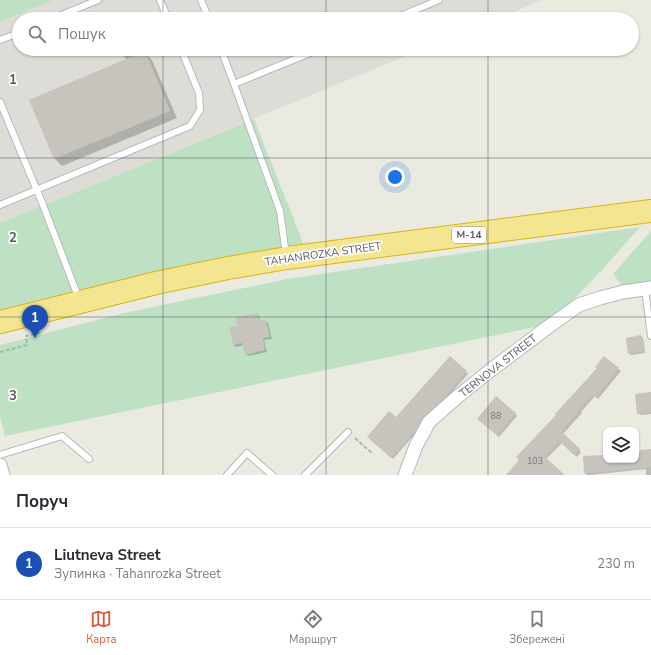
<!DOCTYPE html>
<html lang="uk">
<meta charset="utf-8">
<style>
:root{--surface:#fff;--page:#f2f2f3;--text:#2b2b33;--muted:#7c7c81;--line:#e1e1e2;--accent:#da5838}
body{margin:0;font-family:"Nunito Sans",sans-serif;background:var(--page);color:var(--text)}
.controls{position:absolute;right:12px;bottom:12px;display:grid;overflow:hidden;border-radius:8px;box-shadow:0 1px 3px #0004}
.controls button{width:36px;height:36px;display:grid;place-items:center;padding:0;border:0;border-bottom:1px solid var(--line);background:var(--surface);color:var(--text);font:20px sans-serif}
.you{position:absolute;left:395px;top:177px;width:14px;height:14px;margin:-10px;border:3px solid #fff;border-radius:50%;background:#1a73e8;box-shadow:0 0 0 6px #1a73e833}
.badge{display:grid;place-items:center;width:26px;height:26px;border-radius:50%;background:var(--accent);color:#fff;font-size:13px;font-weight:700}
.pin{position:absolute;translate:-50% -33px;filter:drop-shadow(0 1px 2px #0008)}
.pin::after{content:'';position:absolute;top:21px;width:14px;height:12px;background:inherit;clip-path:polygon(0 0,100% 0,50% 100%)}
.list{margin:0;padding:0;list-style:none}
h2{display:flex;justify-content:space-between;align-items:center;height:52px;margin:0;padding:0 16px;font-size:17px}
h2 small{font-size:13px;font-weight:400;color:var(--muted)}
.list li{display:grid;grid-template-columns:26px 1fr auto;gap:12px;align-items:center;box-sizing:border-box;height:72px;padding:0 16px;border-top:1px solid var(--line)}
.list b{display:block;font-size:15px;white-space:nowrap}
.list p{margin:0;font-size:13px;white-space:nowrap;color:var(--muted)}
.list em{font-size:13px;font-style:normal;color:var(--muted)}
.icon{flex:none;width:22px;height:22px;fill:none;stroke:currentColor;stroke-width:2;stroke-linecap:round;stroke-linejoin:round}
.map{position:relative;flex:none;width:651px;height:475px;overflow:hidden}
.search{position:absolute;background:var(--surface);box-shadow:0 1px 3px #0004;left:12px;right:12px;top:12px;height:44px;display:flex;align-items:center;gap:10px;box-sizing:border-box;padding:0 14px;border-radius:22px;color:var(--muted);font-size:15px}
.sheet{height:124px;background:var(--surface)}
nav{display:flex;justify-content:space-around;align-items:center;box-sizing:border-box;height:56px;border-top:1px solid var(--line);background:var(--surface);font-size:11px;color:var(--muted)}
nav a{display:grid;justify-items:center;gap:2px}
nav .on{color:var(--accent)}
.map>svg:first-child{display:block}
.industrial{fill:#dddcd6}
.green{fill:#bfe1c3}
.shadow{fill:#0003}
.building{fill:#c7c4be}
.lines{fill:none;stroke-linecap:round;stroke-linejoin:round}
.lane-casing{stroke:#b7b8bd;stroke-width:8}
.street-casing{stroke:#b7b8bd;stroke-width:15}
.highway-casing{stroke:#dab412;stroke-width:24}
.path{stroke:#99c1a9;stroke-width:2;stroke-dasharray:4 2;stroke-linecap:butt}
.lane{stroke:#fff;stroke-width:6}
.street{stroke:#fff;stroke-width:13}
.highway{stroke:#f4e690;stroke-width:22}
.grid{fill:none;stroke:#5a5c61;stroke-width:1;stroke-opacity:0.55}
.labels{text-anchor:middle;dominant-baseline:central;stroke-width:3.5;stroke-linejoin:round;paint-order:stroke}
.number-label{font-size:9px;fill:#757678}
.shield{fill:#fff;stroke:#8c8d90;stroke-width:1}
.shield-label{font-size:10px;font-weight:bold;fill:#5a5c61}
.street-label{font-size:11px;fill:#5a5c61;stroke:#fff}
.grid-label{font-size:13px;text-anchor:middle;font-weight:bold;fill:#5a5c61;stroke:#fff;stroke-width:3.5;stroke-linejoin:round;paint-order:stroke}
</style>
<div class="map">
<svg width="651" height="475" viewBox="0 0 651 475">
<rect width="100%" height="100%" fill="#ebeae1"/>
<path class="industrial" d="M54 0H543L496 19H19V49H423L0 223V22Z"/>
<g class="green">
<path d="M0 0H54L0 22Z"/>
<path d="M254 119 304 245 117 282 0 312V223Z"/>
<path d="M640 227 602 270 570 303 545 325 5 436 0 417V345L124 313 287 279Z"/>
<path d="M651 231V283L623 287 613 274Z"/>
</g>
<g class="shadow">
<path d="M119 49H131L136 54V56L145 53 152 60 177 118 62 166 55 159 127 60Z"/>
<path d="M256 314 259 316 260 322 266 321 268 323 272 339 264 340 267 352 248 356 246 354 244 345 236 347 234 345 239 326Z"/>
<path d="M641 336 643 338 645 353 631 355 629 353Z"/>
<path d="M604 357 621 371 598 399 595 396 581 412 582 413 563 434 581 452 577 457 562 443 546 459 561 475H508L598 369Z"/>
<path d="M450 358 468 374 393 459 368 437 396 419Z"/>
<path d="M651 394V414L641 415 638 413Z"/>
<path d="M515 414 517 416 499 437 480 421Z"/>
<path d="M651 450V475H646V469L590 475H587L585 473 584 457 604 456 606 457V460H636V453Z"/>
</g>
<g class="building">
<path d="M145 51 170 111 54 159 29 100Z"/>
<path d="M257 313 259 321 266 320 270 337 263 338 265 350 245 355 242 343 233 345 229 327 237 326 236 317Z"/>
<path d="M641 335 644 351 628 354 626 338Z"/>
<path d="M450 356 467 371 443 399 424 416 416 430 391 458 367 437 389 411 396 417Z"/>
<path d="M604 356 619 368 596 397 593 395 579 409 580 410 561 431 580 449 574 455 559 441 545 457 565 475H506L519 460 516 457 556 415 555 414 597 368 595 367Z"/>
<path d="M651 392V412L637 414 635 394Z"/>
<path d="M496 396 516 413 497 435 477 419Z"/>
<path d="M651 449V467L603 472 584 473 583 456 604 455V460H641L640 450Z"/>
</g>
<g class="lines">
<g class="lane-casing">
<g id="lane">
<path d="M160 0 168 19"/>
<path d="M201 0 209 19"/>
<path d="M52 19 98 0"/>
<path d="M393 19 439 0"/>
<path d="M0 40 19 33"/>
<path d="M221 49 234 84 280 211 286 255"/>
<path d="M234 84 320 49"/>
<path d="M0 102 43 205 79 299"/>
<path d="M0 205 190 126 200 110 199 93 181 49"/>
<path d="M645 289 651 336"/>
<path d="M0 455 62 436 89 459"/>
<path d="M227 475 247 453 272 475"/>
<path d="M305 475 348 432"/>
</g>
</g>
<g class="street-casing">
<g id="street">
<path d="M0 465 3 475"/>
<path d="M405 475 416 446 429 422 456 398 492 369 548 327 579 305 600 298 623 292 651 288"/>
</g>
</g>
<g class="highway-casing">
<path id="highway" d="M0 322 156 283 228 268 287 258 651 211"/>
</g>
<g class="path">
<path d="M0 352 27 345 26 336 43 332"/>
<path d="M355 438 373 454"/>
</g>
<use href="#lane" class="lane"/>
<use href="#street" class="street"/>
<use href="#highway" class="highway"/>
</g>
<path class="grid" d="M163 0V19M326 0V19M488 0V19M163 49V475M326 49V475M488 49V475M0 158H651M0 317H651"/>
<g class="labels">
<g class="number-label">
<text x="496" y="416">88</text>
<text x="535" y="461">103</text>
</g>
<rect class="shield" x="452" y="227" width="34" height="16" rx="3"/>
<g class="shield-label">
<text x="469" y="235">М-14</text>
</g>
<g class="street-label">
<text transform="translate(323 254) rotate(-8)">TAHANROZKA STREET</text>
<text transform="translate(498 366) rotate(-38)">TERNOVA STREET</text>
</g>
</g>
<g class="grid-label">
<text x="13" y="84">1</text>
<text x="13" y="242">2</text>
<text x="13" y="400">3</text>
</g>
</svg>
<div class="controls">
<button><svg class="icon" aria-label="layers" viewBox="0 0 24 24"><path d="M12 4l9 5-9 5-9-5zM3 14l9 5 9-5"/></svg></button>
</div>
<div class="you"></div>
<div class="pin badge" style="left:35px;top:338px;background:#1a4fb4">1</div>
<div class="search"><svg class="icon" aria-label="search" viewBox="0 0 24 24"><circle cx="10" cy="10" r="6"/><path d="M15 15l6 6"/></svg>Пошук</div>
</div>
<section class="sheet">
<h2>Поруч<small></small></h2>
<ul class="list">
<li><span class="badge" style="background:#1a4fb4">1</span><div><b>Liutneva Street</b><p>Зупинка · Tahanrozka Street</p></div><em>230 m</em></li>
</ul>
</section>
<nav>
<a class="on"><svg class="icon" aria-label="map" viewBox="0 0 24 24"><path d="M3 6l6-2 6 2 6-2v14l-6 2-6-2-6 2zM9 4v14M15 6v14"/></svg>Карта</a>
<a><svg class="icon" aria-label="directions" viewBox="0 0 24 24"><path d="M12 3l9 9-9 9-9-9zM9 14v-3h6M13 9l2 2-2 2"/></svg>Маршрут</a>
<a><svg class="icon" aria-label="saved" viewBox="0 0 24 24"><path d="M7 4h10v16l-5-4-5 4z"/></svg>Збережені</a>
</nav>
